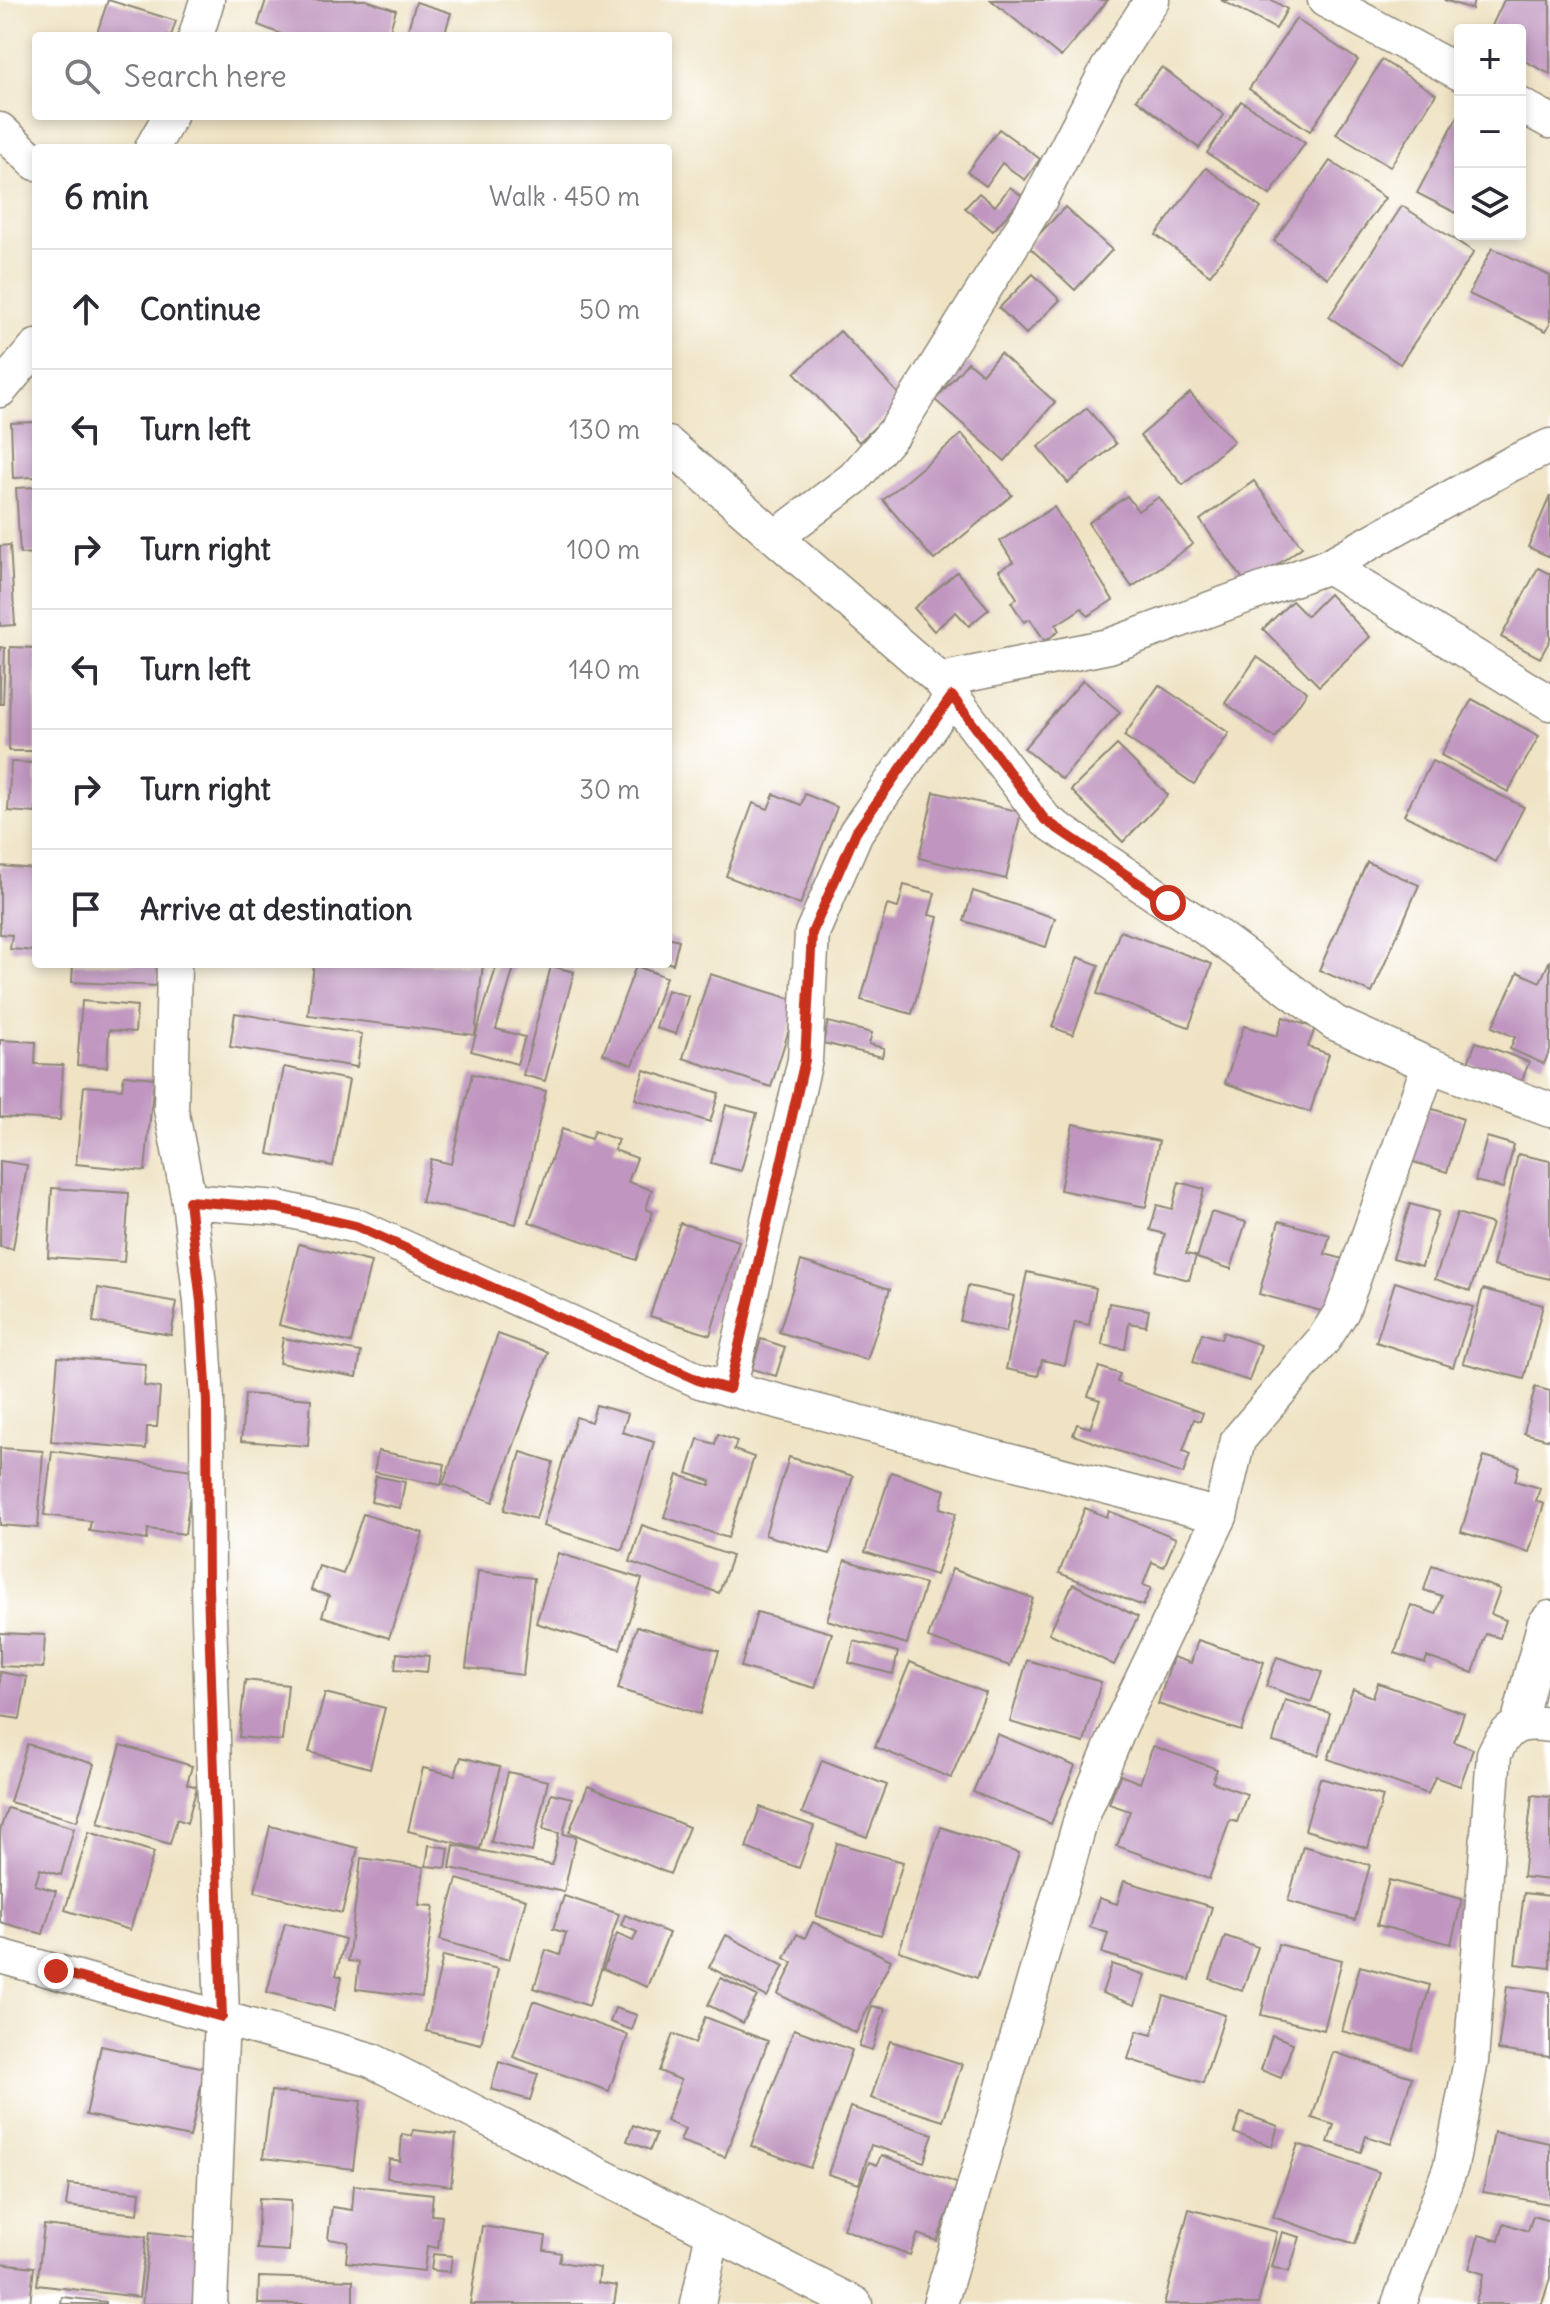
<!DOCTYPE html>
<meta charset="utf-8">
<style>
:root{--surface:#fff;--page:#f2f2f3;--text:#2b2b33;--muted:#7c7c81;--line:#e1e1e2}
body{margin:0;font-family:Delius,sans-serif;background:var(--page);color:var(--text)}
.controls{position:absolute;right:24px;top:24px;display:grid;overflow:hidden;border-radius:8px;box-shadow:0 4px 12px #0003}
.controls button{width:72px;height:72px;display:grid;place-items:center;padding:0;border:0;border-bottom:2px solid var(--line);background:var(--surface);color:var(--text);font:40px sans-serif}
.stop{position:absolute;width:24px;height:24px;margin:-18px;border:6px solid #c8321e;border-radius:50%;background:#fff}
.stop.end{background:#c8321e;border-color:#fff;box-shadow:0 2px 8px #0008}
.list{margin:0;padding:0;list-style:none}
h2{display:flex;justify-content:space-between;align-items:center;height:104px;margin:0;padding:0 32px;font-size:34px}
h2 small{font-size:26px;font-weight:400;color:var(--muted)}
.list li{display:grid;grid-template-columns:52px 1fr auto;gap:24px;align-items:center;box-sizing:border-box;height:120px;padding:0 32px;border-top:2px solid var(--line)}
.list b{display:block;font-size:30px;white-space:nowrap}
.list em{font-size:26px;font-style:normal;color:var(--muted)}
.icon{flex:none;width:44px;height:44px;fill:none;stroke:currentColor;stroke-width:2;stroke-linecap:round;stroke-linejoin:round}
.map{position:relative;flex:none;width:1550px;height:2304px;overflow:hidden}
.search{position:absolute;background:var(--surface);box-shadow:0 4px 12px #0003;left:32px;top:32px;width:640px;height:88px;display:flex;align-items:center;gap:20px;box-sizing:border-box;padding:0 28px;border-radius:8px;color:var(--muted);font-size:30px}
.panel{position:absolute;background:var(--surface);box-shadow:0 4px 12px #0003;left:32px;top:144px;width:640px;height:824px;border-radius:8px}
.map>svg:first-child{display:block}
.building{fill:#c096c0}
.lines{fill:none;stroke-linecap:round;stroke-linejoin:round}
.street-casing{stroke:#8d8778;stroke-width:37}
.street{stroke:#fff;stroke-width:34}
.route{stroke:#c8321e;stroke-width:10}
</style>
<div class="map">
<svg width="1550" height="2304" viewBox="0 0 1550 2304">
<rect width="100%" height="100%" fill="#fff"/>
<filter id="ink" filterUnits="userSpaceOnUse"><feTurbulence type="fractalNoise" baseFrequency=".0125" numOctaves="2"/><feDisplacementMap in="SourceGraphic" scale="16" xChannelSelector="R" yChannelSelector="G"/><feConvolveMatrix kernelMatrix="1 2 1 2 8 2 1 2 1" color-interpolation-filters="sRGB"/></filter>
<filter id="wash" filterUnits="userSpaceOnUse"><feTurbulence type="fractalNoise" baseFrequency=".006" numOctaves="4" result="noise"/><feDisplacementMap in="SourceGraphic" scale="32" xChannelSelector="R" yChannelSelector="G"/><feGaussianBlur stdDeviation="1.8" result="paint"/><feColorMatrix in="noise" values="0 0 0 0 0 0 0 0 0 0 0 0 0 0 0 0 0 1.4 0 .05"/><feComposite in="paint" operator="in"/></filter>
<g filter="url(#wash)">
<rect width="100%" height="100%" fill="#efe3c4"/>
<g id="blocks">
<g class="building">
<path d="M108 0 176 21 171 36H96Z"/>
<path d="M266 0H366L396 10 388 36 376 32 375 36H286L258 25Z"/>
<path d="M991 0H1108L1061 57Z"/>
<path d="M1221 0H1272L1287 9 1276 29Z"/>
<path d="M1444 0H1474L1472 9Z"/>
<path d="M1504 0H1550V74L1520 59V30H1490Z"/>
<path d="M416 2 451 13 444 36H406Z"/>
<path d="M1296 19 1358 60 1310 131 1249 89Z"/>
<path d="M1382 60 1436 94 1390 167 1336 134Z"/>
<path d="M1162 67 1224 115 1199 148 1136 99Z"/>
<path d="M1241 101 1305 143 1270 195 1207 153Z"/>
<path d="M1460 112V215L1417 193Z"/>
<path d="M999 129 1040 159 1025 180 1002 163 986 186 967 172Z"/>
<path d="M1330 161 1385 198 1328 278 1274 241Z"/>
<path d="M1206 168 1261 208 1210 275 1156 235Z"/>
<path d="M1010 187 1023 197 993 231 965 208 979 193 995 206Z"/>
<path d="M1402 206 1474 252 1400 364 1329 317Z"/>
<path d="M1065 207 1112 250 1075 290 1028 246Z"/>
<path d="M1492 248 1550 276V324L1546 331 1469 294Z"/>
<path d="M1033 274 1060 300 1026 334 999 308Z"/>
<path d="M840 331 904 400 859 442 795 373Z"/>
<path d="M1000 353 1055 402 1005 461 935 400 968 362 982 374Z"/>
<path d="M1190 393 1234 441 1183 485 1140 436Z"/>
<path d="M1087 408 1116 444 1068 483 1038 447Z"/>
<path d="M36 422V477L13 478 11 423Z"/>
<path d="M962 434 1012 495 934 560 883 500Z"/>
<path d="M1254 481 1302 547 1248 586 1200 520Z"/>
<path d="M36 487V553L20 554 16 488Z"/>
<path d="M1127 496 1138 511 1159 497 1193 544 1132 587 1088 523Z"/>
<path d="M1550 496V557L1528 547Z"/>
<path d="M1054 507 1113 600 1088 616 1082 608 1056 625 1059 631 1045 641 1030 619 1024 622 1011 602 1017 598 999 570 1013 562 1000 541Z"/>
<path d="M10 545 15 625 0 626V546Z"/>
<path d="M1538 568 1550 574V640L1540 658 1501 637Z"/>
<path d="M957 572 989 609 969 626 956 612 934 631 914 608Z"/>
<path d="M1329 594 1370 637 1319 686 1263 629 1292 601 1307 616Z"/>
<path d="M0 647 5 648 3 704H0Z"/>
<path d="M10 647 36 648V751H9Z"/>
<path d="M1257 657 1307 692 1275 738 1225 703Z"/>
<path d="M1083 680 1120 712 1062 779 1024 748Z"/>
<path d="M1159 685 1229 733 1194 784 1124 736Z"/>
<path d="M1472 699 1539 736 1508 792 1441 755Z"/>
<path d="M1117 745 1168 795 1123 842 1071 790Z"/>
<path d="M1432 761 1524 807 1496 862 1404 815Z"/>
<path d="M11 762 36 763V813L8 811Z"/>
<path d="M934 792 1021 812 1006 879 919 858Z"/>
<path d="M774 794 801 805 805 794 837 807 800 905 726 876 753 803 768 809Z"/>
<path d="M1367 862 1419 885 1372 993 1319 970Z"/>
<path d="M0 866 36 869V951L10 949 12 935 0 934Z"/>
<path d="M904 885 935 893 929 915 938 917 912 1014 861 1000 887 905 898 908Z"/>
<path d="M973 891 1055 918 1046 947 964 921Z"/>
<path d="M1120 931 1212 964 1189 1027 1097 994Z"/>
<path d="M668 937 679 940 673 964 668 963Z"/>
<path d="M1078 957 1099 965 1073 1035 1052 1027Z"/>
<path d="M1550 960V1050L1544 1064 1510 1049 1515 1037 1492 1027 1518 972 1540 982Z"/>
<path d="M73 964H159L158 986 72 982Z"/>
<path d="M314 964H483L475 1035 308 1015Z"/>
<path d="M497 964H515L496 1029 525 1037 517 1064 471 1051Z"/>
<path d="M551 966 574 972 545 1081 523 1075Z"/>
<path d="M636 966 666 977 633 1065 603 1054Z"/>
<path d="M710 974 798 1001 771 1087 683 1058Z"/>
<path d="M667 990 688 996 676 1034 656 1028Z"/>
<path d="M82 1001 137 1006 135 1032 109 1030 107 1067 77 1065Z"/>
<path d="M235 1013 362 1034 357 1067 230 1047Z"/>
<path d="M1283 1017 1315 1028 1308 1047 1329 1054 1310 1112 1225 1083 1244 1026 1277 1036Z"/>
<path d="M828 1022 872 1033 869 1044 884 1048 882 1057 823 1043Z"/>
<path d="M0 1040 36 1042 35 1064 63 1065 60 1120 0 1117Z"/>
<path d="M1476 1042 1529 1062 1521 1083 1468 1063Z"/>
<path d="M284 1067 349 1080 333 1166 268 1154Z"/>
<path d="M644 1070 719 1093 710 1122 635 1099Z"/>
<path d="M472 1074 546 1091 516 1224 421 1202 431 1159 451 1164Z"/>
<path d="M124 1075 154 1078 145 1171 76 1164 84 1086 122 1089Z"/>
<path d="M726 1105 757 1113 741 1171 711 1163Z"/>
<path d="M1427 1107 1463 1119 1447 1172 1410 1161Z"/>
<path d="M1073 1124 1159 1141 1146 1207 1060 1190Z"/>
<path d="M562 1129 591 1139 594 1131 618 1140 614 1150 637 1158 628 1182 652 1190 646 1209 653 1212 636 1260 529 1222Z"/>
<path d="M1487 1137 1514 1145 1503 1188 1475 1181Z"/>
<path d="M1518 1154 1550 1161V1279L1493 1266Z"/>
<path d="M0 1161 27 1165 13 1249 0 1247Z"/>
<path d="M1179 1182 1204 1189 1186 1254 1196 1256 1189 1280 1155 1271 1165 1234 1150 1230 1157 1205 1172 1209Z"/>
<path d="M52 1188 129 1193 124 1262 48 1257Z"/>
<path d="M1410 1204 1438 1212 1422 1266 1393 1258Z"/>
<path d="M1211 1212 1246 1222 1231 1269 1197 1258Z"/>
<path d="M1457 1213 1492 1224 1470 1291 1435 1279Z"/>
<path d="M1279 1221 1330 1235 1325 1254 1347 1260 1332 1314 1259 1294Z"/>
<path d="M680 1223 739 1241 710 1335 650 1316Z"/>
<path d="M299 1244 371 1262 351 1343 279 1325Z"/>
<path d="M801 1261 890 1289 867 1360 779 1332Z"/>
<path d="M1027 1272 1096 1288 1089 1325 1075 1322 1065 1365 1042 1360 1038 1376 1006 1369Z"/>
<path d="M1395 1282 1473 1307 1453 1367 1376 1342Z"/>
<path d="M968 1286 1014 1296 1006 1332 960 1321Z"/>
<path d="M98 1288 177 1302 171 1335 93 1322Z"/>
<path d="M1483 1289 1543 1305 1524 1379 1463 1363Z"/>
<path d="M1109 1303 1149 1310 1146 1326 1129 1323 1125 1349 1102 1345Z"/>
<path d="M1223 1332 1261 1345 1249 1381 1193 1362 1202 1333 1221 1339Z"/>
<path d="M498 1334 548 1352 493 1502 443 1484Z"/>
<path d="M283 1338 361 1352 357 1377 279 1363Z"/>
<path d="M761 1339 785 1347 776 1376 752 1369Z"/>
<path d="M58 1357 146 1364 144 1386 160 1388 157 1427H147L146 1449 51 1441Z"/>
<path d="M1099 1367 1120 1374 1117 1382 1203 1413 1200 1421 1194 1419 1183 1451 1190 1454 1183 1474 1073 1435 1077 1424 1090 1428 1100 1400 1088 1396Z"/>
<path d="M1535 1387 1550 1391V1440L1524 1433Z"/>
<path d="M245 1394 311 1399 308 1446 241 1441Z"/>
<path d="M596 1405 628 1414 622 1432 654 1442 622 1550 543 1526 576 1417 591 1422Z"/>
<path d="M718 1434 737 1441 734 1450 754 1457 728 1538 664 1517 678 1475 710 1485 711 1481 687 1473 698 1439 715 1444Z"/>
<path d="M0 1448 43 1451 38 1528 0 1525Z"/>
<path d="M52 1451 193 1470 185 1534 148 1529 147 1540 89 1531 91 1521 44 1515Z"/>
<path d="M378 1451 445 1464 441 1485 374 1472Z"/>
<path d="M521 1452 553 1462 536 1519 504 1510Z"/>
<path d="M1484 1456 1519 1466 1515 1481 1540 1488 1536 1501 1544 1504 1529 1552 1461 1532Z"/>
<path d="M789 1457 853 1476 830 1554 765 1535Z"/>
<path d="M891 1472 945 1490 940 1508 956 1513 936 1575 865 1552Z"/>
<path d="M376 1476 405 1482 400 1508 371 1502Z"/>
<path d="M1085 1508 1107 1517 1109 1511 1176 1538 1164 1567 1152 1562 1143 1585 1151 1588 1143 1606 1059 1573Z"/>
<path d="M363 1514 423 1533 389 1638 322 1616 329 1596 311 1590 319 1566 343 1574Z"/>
<path d="M642 1525 732 1556 719 1593 630 1562Z"/>
<path d="M558 1553 642 1579 620 1649 536 1623Z"/>
<path d="M845 1560 925 1584 907 1644 827 1620Z"/>
<path d="M1432 1565 1500 1589 1491 1614 1506 1620 1500 1638 1486 1634 1473 1673 1427 1657 1425 1663 1395 1653 1411 1605 1436 1614 1442 1596 1424 1590Z"/>
<path d="M952 1569 1033 1598 1010 1666 928 1638Z"/>
<path d="M478 1571 534 1578 523 1675 466 1668Z"/>
<path d="M1073 1584 1138 1617 1114 1665 1049 1633Z"/>
<path d="M757 1612 832 1633 815 1688 741 1667Z"/>
<path d="M637 1626 719 1651 700 1714 618 1689Z"/>
<path d="M0 1633 45 1635 43 1668 0 1666Z"/>
<path d="M1198 1640 1264 1662 1241 1731 1158 1704 1173 1657 1191 1663Z"/>
<path d="M854 1641 898 1652 893 1674 849 1663Z"/>
<path d="M397 1653 429 1656 427 1672 395 1669Z"/>
<path d="M1277 1657 1322 1672 1311 1702 1266 1686Z"/>
<path d="M1027 1660 1101 1682 1084 1743 1010 1722Z"/>
<path d="M910 1662 986 1693 951 1778 875 1747Z"/>
<path d="M0 1672 27 1677 20 1719 0 1716Z"/>
<path d="M245 1680 288 1685 282 1741 239 1737Z"/>
<path d="M1378 1683 1464 1713 1454 1742 1473 1749 1460 1786 1435 1777 1428 1794 1328 1759 1353 1689 1373 1697Z"/>
<path d="M325 1693 385 1708 370 1768 309 1752Z"/>
<path d="M1285 1700 1330 1713 1319 1755 1273 1742Z"/>
<path d="M997 1734 1075 1766 1051 1824 973 1792Z"/>
<path d="M27 1744 94 1764 77 1821 10 1802Z"/>
<path d="M121 1745 192 1766 187 1784 197 1787 187 1823 177 1819 170 1844 98 1823Z"/>
<path d="M1153 1746 1217 1769 1212 1782 1247 1794 1237 1822 1230 1820 1209 1879 1117 1846 1130 1811 1109 1804 1120 1775 1140 1783Z"/>
<path d="M461 1757 500 1767 480 1849 408 1831 423 1768 455 1775Z"/>
<path d="M822 1760 887 1785 867 1837 802 1813Z"/>
<path d="M508 1772 548 1781 532 1852 491 1842Z"/>
<path d="M1320 1778 1383 1796 1368 1848 1305 1830Z"/>
<path d="M588 1786 689 1827 670 1874 569 1832Z"/>
<path d="M551 1793 572 1798 563 1834 576 1837 564 1892 450 1868 454 1845 552 1865 559 1833 543 1829Z"/>
<path d="M1532 1795 1550 1797V1880L1523 1877Z"/>
<path d="M760 1807 814 1826 799 1868 746 1848Z"/>
<path d="M7 1808 74 1828 61 1875 40 1869 35 1885 56 1891 43 1934 0 1922V1831Z"/>
<path d="M270 1826 358 1848 342 1913 255 1892Z"/>
<path d="M941 1827 1019 1853 977 1978 899 1951Z"/>
<path d="M89 1832 154 1852 130 1930 65 1910Z"/>
<path d="M837 1843 903 1862 881 1935 816 1916Z"/>
<path d="M429 1845 449 1848 446 1868 426 1866Z"/>
<path d="M1303 1846 1370 1865 1355 1920 1288 1901Z"/>
<path d="M361 1858 424 1867 419 1905 434 1906 422 1997 356 1989 359 1962 348 1961Z"/>
<path d="M457 1879 526 1899 509 1960 440 1940Z"/>
<path d="M1389 1880 1462 1899 1451 1944 1377 1925Z"/>
<path d="M1124 1881 1212 1907 1190 1980 1102 1953 1108 1933 1090 1927 1099 1898 1117 1904Z"/>
<path d="M1524 1893 1550 1896V1968L1515 1964Z"/>
<path d="M564 1896 619 1914 589 2006 534 1988 546 1950 560 1955 566 1933 553 1929Z"/>
<path d="M625 1915 669 1933 647 1987 603 1969 617 1934 633 1941 637 1932 621 1925Z"/>
<path d="M813 1922 891 1960 856 2033 778 1994 793 1963 785 1958 797 1934 805 1938Z"/>
<path d="M285 1923 345 1939 336 1975 342 1977 334 2010 267 1992Z"/>
<path d="M726 1935 784 1966 767 1997 709 1967Z"/>
<path d="M1225 1936 1258 1947 1242 1991 1210 1979Z"/>
<path d="M1278 1944 1342 1960 1324 2030 1261 2015Z"/>
<path d="M443 1956 498 1969 481 2044 426 2031Z"/>
<path d="M1112 1964 1145 1975 1135 2005 1102 1993Z"/>
<path d="M1360 1966 1430 1985 1412 2050 1342 2031Z"/>
<path d="M721 1978 757 1996 743 2023 708 2005Z"/>
<path d="M1507 1986 1550 1992V2057L1498 2050Z"/>
<path d="M1164 1996 1225 2015 1203 2083 1128 2059 1137 2031 1152 2035Z"/>
<path d="M533 2001 628 2035 609 2091 513 2057Z"/>
<path d="M872 2006 885 2009 872 2050 859 2046Z"/>
<path d="M615 2008 637 2015 632 2030 610 2022Z"/>
<path d="M705 2017 768 2041 725 2157 680 2141 685 2129 666 2121 681 2080 659 2071 673 2034 695 2043Z"/>
<path d="M794 2029 852 2050 810 2168 751 2146Z"/>
<path d="M1272 2035 1293 2043 1281 2078 1261 2070Z"/>
<path d="M890 2041 962 2064 943 2121 871 2098Z"/>
<path d="M101 2046 205 2068 190 2137 86 2115Z"/>
<path d="M1333 2052 1412 2077 1391 2144 1366 2136 1361 2152 1328 2142 1334 2125 1312 2118Z"/>
<path d="M499 2062 538 2074 530 2100 491 2089Z"/>
<path d="M271 2091 361 2101 353 2169 263 2158Z"/>
<path d="M850 2107 933 2134 924 2162 871 2145 859 2184 828 2174Z"/>
<path d="M1241 2113 1278 2126 1272 2146 1234 2133Z"/>
<path d="M633 2125 656 2134 650 2150 627 2141Z"/>
<path d="M413 2130 456 2135 451 2186 387 2178 389 2159 400 2161 402 2134 412 2136Z"/>
<path d="M1494 2132 1550 2143V2204L1483 2192Z"/>
<path d="M1298 2144 1379 2172 1355 2244 1273 2217Z"/>
<path d="M881 2155 959 2184 937 2241 918 2234 910 2255 843 2229 869 2162 877 2165Z"/>
<path d="M69 2184 140 2192 138 2214 66 2206Z"/>
<path d="M354 2185 433 2194 431 2215 442 2216 438 2248 427 2246 424 2271 346 2262 348 2242 328 2239 332 2207 352 2210Z"/>
<path d="M259 2198 291 2200 289 2251 257 2249Z"/>
<path d="M1189 2209 1277 2232 1258 2304H1164Z"/>
<path d="M1533 2216 1550 2221V2278L1542 2304H1475L1484 2274 1469 2269 1479 2235 1499 2241 1504 2223 1528 2231Z"/>
<path d="M44 2225 146 2237 139 2297 37 2285Z"/>
<path d="M482 2226 546 2236 544 2250 561 2253 559 2262 600 2268 598 2283 617 2286 614 2304H470Z"/>
<path d="M150 2232 207 2239 199 2304H142Z"/>
<path d="M1282 2232 1300 2237 1289 2272 1272 2267Z"/>
<path d="M433 2254 452 2256 450 2272 431 2270Z"/>
<path d="M0 2263 34 2267 30 2304H0Z"/>
<path d="M259 2277 353 2280V2304H258Z"/>
<path d="M62 2297 106 2302V2304H61Z"/>
</g>
</g>
</g>
<g filter="url(#ink)">
<use href="#blocks" fill-opacity="0" stroke="#8d8778" stroke-width="2"/>
<g class="lines">
<g class="street-casing">
<g id="street">
<path d="M1325 0 1460 73"/>
<path d="M196 36 207 0"/>
<path d="M1520 105 1550 121"/>
<path d="M0 130 36 163"/>
<path d="M152 148 170 116"/>
<path d="M0 390 36 347"/>
<path d="M668 444 940 680 1045 820 1217 936 1335 1023 1429 1065 1550 1110"/>
<path d="M776 537 854 478 896 430 1038 203 1107 70 1152 0"/>
<path d="M1328 566 1550 703"/>
<path d="M940 680 1109 646 1328 566 1511 464 1550 446"/>
<path d="M174 964 171 1109 189 1201 201 1302 207 1401 208 1587 222 2017 210 2304"/>
<path d="M189 1201 278 1208 356 1226 700 1381 1220 1516"/>
<path d="M729 1389 805 1060 812 933 856 832 952 696"/>
<path d="M1518 1725 1544 1625 1550 1618"/>
<path d="M0 1956 371 2060 855 2304"/>
<path d="M698 2304 713 2232"/>
<path d="M940 2304 1081 1819 1121 1724 1220 1516 1238 1440 1324 1339 1342 1311 1429 1065"/>
<path d="M1399 2304 1451 2166 1471 2061 1494 1754C1507 1726 1518 1720 1550 1725"/>
</g>
</g>
<use href="#street" class="street"/>
</g>
</g>
<g class="lines" filter="url(#ink)">
<path class="route" d="M56 1971 222 2017 208 1587 207 1401 201 1302 189 1201 278 1208 356 1226 700 1381 729 1389 805 1060 812 933 856 832 952 696 1045 820 1168 903"/>
</g>
</svg>
<div class="controls">
<button>+</button>
<button>−</button>
<button><svg class="icon" aria-label="layers" viewBox="0 0 24 24"><path d="M12 4l9 5-9 5-9-5zM3 14l9 5 9-5"/></svg></button>
</div>
<div class="stop" style="left:1168px;top:903px"></div>
<div class="stop end" style="left:56px;top:1971px"></div>
<div class="search"><svg class="icon" aria-label="search" viewBox="0 0 24 24"><circle cx="10" cy="10" r="6"/><path d="M15 15l6 6"/></svg>Search here</div>
<section class="panel">
<h2>6 min<small>Walk · 450 m</small></h2>
<ul class="list">
<li><svg class="icon" aria-label="ahead" viewBox="0 0 24 24"><path d="M12 20V5M6 11l6-6 6 6"/></svg><div><b>Continue</b></div><em>50 m</em></li>
<li><svg class="icon" aria-label="left" viewBox="0 0 24 24"><path d="M17 20v-9H6M10 6l-5 5 5 5"/></svg><div><b>Turn left</b></div><em>130 m</em></li>
<li><svg class="icon" aria-label="right" viewBox="0 0 24 24"><path d="M7 20v-9h11M14 6l5 5-5 5"/></svg><div><b>Turn right</b></div><em>100 m</em></li>
<li><svg class="icon" aria-label="left" viewBox="0 0 24 24"><path d="M17 20v-9H6M10 6l-5 5 5 5"/></svg><div><b>Turn left</b></div><em>140 m</em></li>
<li><svg class="icon" aria-label="right" viewBox="0 0 24 24"><path d="M7 20v-9h11M14 6l5 5-5 5"/></svg><div><b>Turn right</b></div><em>30 m</em></li>
<li><svg class="icon" aria-label="arrive" viewBox="0 0 24 24"><path d="M6 21V4h12l-3 4 3 4H6"/></svg><div><b>Arrive at destination</b></div></li>
</ul>
</section>
</div>
